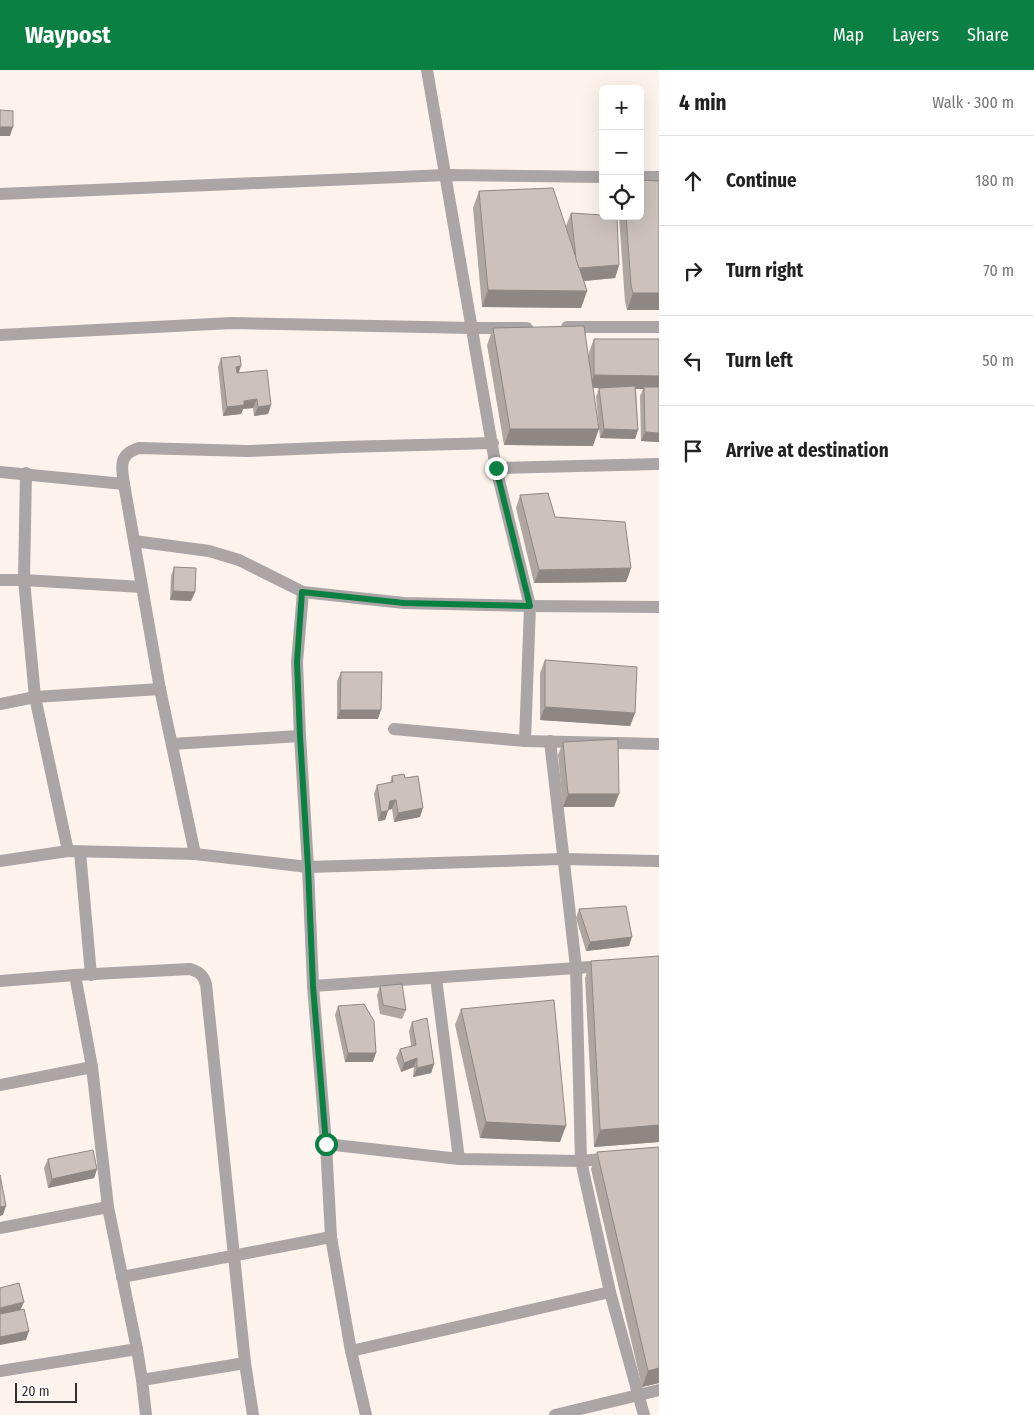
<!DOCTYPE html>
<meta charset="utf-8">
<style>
:root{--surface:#fff;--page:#f2f2f2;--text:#222;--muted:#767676;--line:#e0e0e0;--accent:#0b8043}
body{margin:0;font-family:"Fira Sans Condensed",sans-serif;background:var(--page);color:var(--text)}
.controls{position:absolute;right:15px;top:15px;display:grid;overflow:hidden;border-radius:8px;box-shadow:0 5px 20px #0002}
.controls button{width:45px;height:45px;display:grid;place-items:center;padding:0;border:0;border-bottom:1px solid var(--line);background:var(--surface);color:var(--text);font:25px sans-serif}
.scale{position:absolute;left:15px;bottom:12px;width:62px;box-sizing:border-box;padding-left:5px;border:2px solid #342f2d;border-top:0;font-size:14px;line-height:18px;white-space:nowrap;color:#342f2d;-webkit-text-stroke:4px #fff;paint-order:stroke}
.stop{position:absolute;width:15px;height:15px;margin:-11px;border:4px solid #0b8043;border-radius:50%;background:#fff}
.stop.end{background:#0b8043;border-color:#fff;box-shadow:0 1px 5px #0008}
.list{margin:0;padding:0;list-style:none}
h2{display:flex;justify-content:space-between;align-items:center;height:65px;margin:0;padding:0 20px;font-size:21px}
h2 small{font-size:16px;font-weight:400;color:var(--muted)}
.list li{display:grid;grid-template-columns:32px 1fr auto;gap:15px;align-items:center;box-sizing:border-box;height:90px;padding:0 20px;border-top:1px solid var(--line)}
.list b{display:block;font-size:19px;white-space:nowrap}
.list em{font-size:16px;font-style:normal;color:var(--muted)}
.icon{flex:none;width:28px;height:28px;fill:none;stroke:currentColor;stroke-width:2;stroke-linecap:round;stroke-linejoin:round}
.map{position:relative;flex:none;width:659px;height:1345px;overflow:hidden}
header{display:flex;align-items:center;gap:30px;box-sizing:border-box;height:70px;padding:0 25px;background:var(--accent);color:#fff}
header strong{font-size:24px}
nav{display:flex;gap:28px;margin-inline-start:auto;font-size:18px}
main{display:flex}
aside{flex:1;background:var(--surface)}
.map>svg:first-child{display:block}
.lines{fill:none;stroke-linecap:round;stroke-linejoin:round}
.minor{stroke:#aba5a6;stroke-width:12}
.wall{fill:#afa6a1}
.shaded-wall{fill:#8f8783}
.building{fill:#ccc1bb;stroke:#8f8783}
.route{stroke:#0b8043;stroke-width:6}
</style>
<header>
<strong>Waypost</strong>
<nav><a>Map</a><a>Layers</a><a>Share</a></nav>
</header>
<main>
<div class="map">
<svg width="659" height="1345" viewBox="0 0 659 1345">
<rect width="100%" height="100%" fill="#fef3ec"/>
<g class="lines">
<g class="minor">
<path d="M427 0 496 398 530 536 525 671"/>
<path d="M640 107H659"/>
<path d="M0 124 446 105 603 107"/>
<path d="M567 257H659"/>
<path d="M0 265 232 253 472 258H527"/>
<path d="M496 398 659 394"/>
<path d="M0 402 124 414"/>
<path d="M26 403 24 510 35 627 68 781"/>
<path d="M134 471 209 481 239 490 303 522 404 533 530 536 659 537"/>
<path d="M0 510H24L142 517"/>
<path d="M303 522 297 592 300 666 308 797 313 916 326 1074 331 1167 351 1281 366 1345"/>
<path d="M0 634 35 627 160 619"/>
<path d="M394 659 525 671 659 674"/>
<path d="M550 671 576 897 581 1091 610 1222 644 1345"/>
<path d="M172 674 300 666"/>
<path d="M80 782 91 905"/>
<path d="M195 784 160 619 124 414C121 396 119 384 139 378L248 381 344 377 493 373"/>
<path d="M0 791 68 781 195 784 308 797 562 789 659 791"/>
<path d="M75 905 92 997 108 1137 137 1279 142 1310 146 1345"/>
<path d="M436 908 459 1089"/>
<path d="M0 911 75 905 190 899C200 902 203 905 206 914L245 1293 253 1345"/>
<path d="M313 916 605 896"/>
<path d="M0 1015 92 997"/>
<path d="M326 1074 459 1089 581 1091 612 1088"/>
<path d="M0 1158 108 1137"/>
<path d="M122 1207 331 1167"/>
<path d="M351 1281 610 1222"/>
<path d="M0 1301 137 1279"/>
<path d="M142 1310 245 1293"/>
<path d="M555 1345 659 1320"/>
</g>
</g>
<g class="wall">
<path d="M659 111V240H627L625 232 619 146H640Z"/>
<path d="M479 121 567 160 566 156 571 143 619 195 615 208 583 211 587 221 581 238 482 237 473 138Z"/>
<path d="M493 258 589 294V282L594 269H659V372L641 371 640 326 643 319H636L638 360 635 369 600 368 596 327 599 318H593V376L504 375 487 275Z"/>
<path d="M221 288 239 303 271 335 268 344 254 346 253 338 243 339 241 344 223 346 218 297Z"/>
<path d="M520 425 555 447 631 498 626 512 534 513 516 438Z"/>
<path d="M174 497 195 522 191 531 170 530 171 506Z"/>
<path d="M545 590 635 643 630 656 540 650V603Z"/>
<path d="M341 602 378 649H337V611Z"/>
<path d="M563 672 614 737H563L558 685Z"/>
<path d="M392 706 405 708 420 747 394 752 392 739 388 740 385 750 378 751 374 724 377 715 390 713Z"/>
<path d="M579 839 629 876 586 881 576 848Z"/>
<path d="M659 886V1072L594 1077 585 908 591 891Z"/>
<path d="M380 916 406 940 402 949 380 944 377 925Z"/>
<path d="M338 936 373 992H345L335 945Z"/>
<path d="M461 939 560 1072 480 1068 455 955Z"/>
<path d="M412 952 434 994 431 1003 413 1007 414 997 401 1002 396 988 400 979 411 976 409 961Z"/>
<path d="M659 1077V1313L642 1317 591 1099 597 1082Z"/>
<path d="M48 1089 97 1099 94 1108 48 1118 44 1098Z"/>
</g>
<g class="shaded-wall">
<path d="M0 57H13L10 66H0Z"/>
<path d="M619 195 615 208 573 212 577 199Z"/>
<path d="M488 220 587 221 581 238 482 237Z"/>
<path d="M633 223H659V240H627Z"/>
<path d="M241 296 238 305 233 306 236 297Z"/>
<path d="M594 305 659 306V319L644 317 643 319 589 318Z"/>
<path d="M257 329 253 338 243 339 241 344 223 346 227 337 244 331Z"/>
<path d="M271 335 268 344 254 346 258 337Z"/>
<path d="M510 359H599L593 376 504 375Z"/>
<path d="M604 359 638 360 635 369 600 368Z"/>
<path d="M645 362 659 363V372L641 371Z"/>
<path d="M631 498 626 512 534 513 539 500Z"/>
<path d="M173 521 195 522 191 531 170 530Z"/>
<path d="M545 637 635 643 630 656 540 650Z"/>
<path d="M340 640H381L378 649H337Z"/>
<path d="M568 724H619L614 737H563Z"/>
<path d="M396 730 392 739 386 740 390 731Z"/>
<path d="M423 738 420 747 394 752 398 743Z"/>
<path d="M388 741 385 750 378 751 381 742Z"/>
<path d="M632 867 629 876 586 881 590 872Z"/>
<path d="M348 983H376L373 992H345Z"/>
<path d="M417 988 414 997 401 1002 404 993Z"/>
<path d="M434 994 431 1003 413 1007 417 998Z"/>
<path d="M486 1052 566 1056 560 1072 480 1068Z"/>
<path d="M659 1055V1072L594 1077 600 1060Z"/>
<path d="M97 1099 94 1108 48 1118 52 1109Z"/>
<path d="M6 1136 3 1145 0 1146V1137Z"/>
<path d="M24 1232 20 1241 0 1246V1238Z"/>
<path d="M29 1261 26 1270 0 1275V1267Z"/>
<path d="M659 1298V1313L642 1317 648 1301Z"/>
</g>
<g class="building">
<path d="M0 40 13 41V57H0Z"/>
<path d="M640 110 659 111V223H633L631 215 626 146H640Z"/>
<path d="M553 118 587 221 488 220 479 121Z"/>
<path d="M571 143 603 145V146H617L619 195 579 198 576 189Z"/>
<path d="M584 256 599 359H510L493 258Z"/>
<path d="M594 269H659V306L594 305Z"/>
<path d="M240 286 241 296 236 297 237 303 267 300 271 335 258 337 257 329 244 331V335L227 337 221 288Z"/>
<path d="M635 316 638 360 604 359 599 318Z"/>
<path d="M644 317H659V363L645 362Z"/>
<path d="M548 423 555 447 625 452 631 498 539 500 520 425Z"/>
<path d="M174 497 196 498 195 522 173 521Z"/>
<path d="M545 590 637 597 635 643 545 637Z"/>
<path d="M341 602H382L381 640H340Z"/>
<path d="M618 669 619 724H568L563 672Z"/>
<path d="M404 704 405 708 418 706 423 738 398 743 396 730 390 731 388 741 381 742 377 715 393 712 392 706Z"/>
<path d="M626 836 632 867 590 872 579 839Z"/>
<path d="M659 886V1055L600 1060 591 891Z"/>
<path d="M402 914 406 940 383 935 380 916Z"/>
<path d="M554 930 566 1056 486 1052 461 939Z"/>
<path d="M364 934 374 951 376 983H348L338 936Z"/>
<path d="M427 948 434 994 417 998V988L404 993 400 979 416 975 412 952Z"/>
<path d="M659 1077V1298L648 1301 597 1082Z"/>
<path d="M93 1080 97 1099 52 1109 48 1089Z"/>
<path d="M0 1105 6 1136 0 1137Z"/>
<path d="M19 1213 24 1232 0 1238V1218Z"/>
<path d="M24 1239 29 1261 0 1267V1244Z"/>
</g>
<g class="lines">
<path class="route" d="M326 1074 313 916 308 797 300 666 297 592 302 522 404 533 530 536 496 398"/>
</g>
</svg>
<div class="controls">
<button>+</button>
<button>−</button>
<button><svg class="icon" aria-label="locate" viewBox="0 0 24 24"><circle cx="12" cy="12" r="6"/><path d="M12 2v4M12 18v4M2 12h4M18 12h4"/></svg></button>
</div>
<div class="scale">20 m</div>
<div class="stop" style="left:326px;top:1074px"></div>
<div class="stop end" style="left:496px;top:398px"></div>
</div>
<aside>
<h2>4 min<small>Walk · 300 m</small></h2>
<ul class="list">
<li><svg class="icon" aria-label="ahead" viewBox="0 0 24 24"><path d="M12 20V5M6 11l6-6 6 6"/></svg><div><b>Continue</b></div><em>180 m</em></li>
<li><svg class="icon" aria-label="right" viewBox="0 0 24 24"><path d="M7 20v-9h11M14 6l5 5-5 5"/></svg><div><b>Turn right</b></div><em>70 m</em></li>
<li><svg class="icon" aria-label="left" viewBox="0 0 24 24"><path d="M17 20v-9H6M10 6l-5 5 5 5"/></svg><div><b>Turn left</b></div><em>50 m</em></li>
<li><svg class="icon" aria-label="arrive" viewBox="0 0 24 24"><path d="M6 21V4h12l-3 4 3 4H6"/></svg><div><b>Arrive at destination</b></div></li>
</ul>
</aside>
</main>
